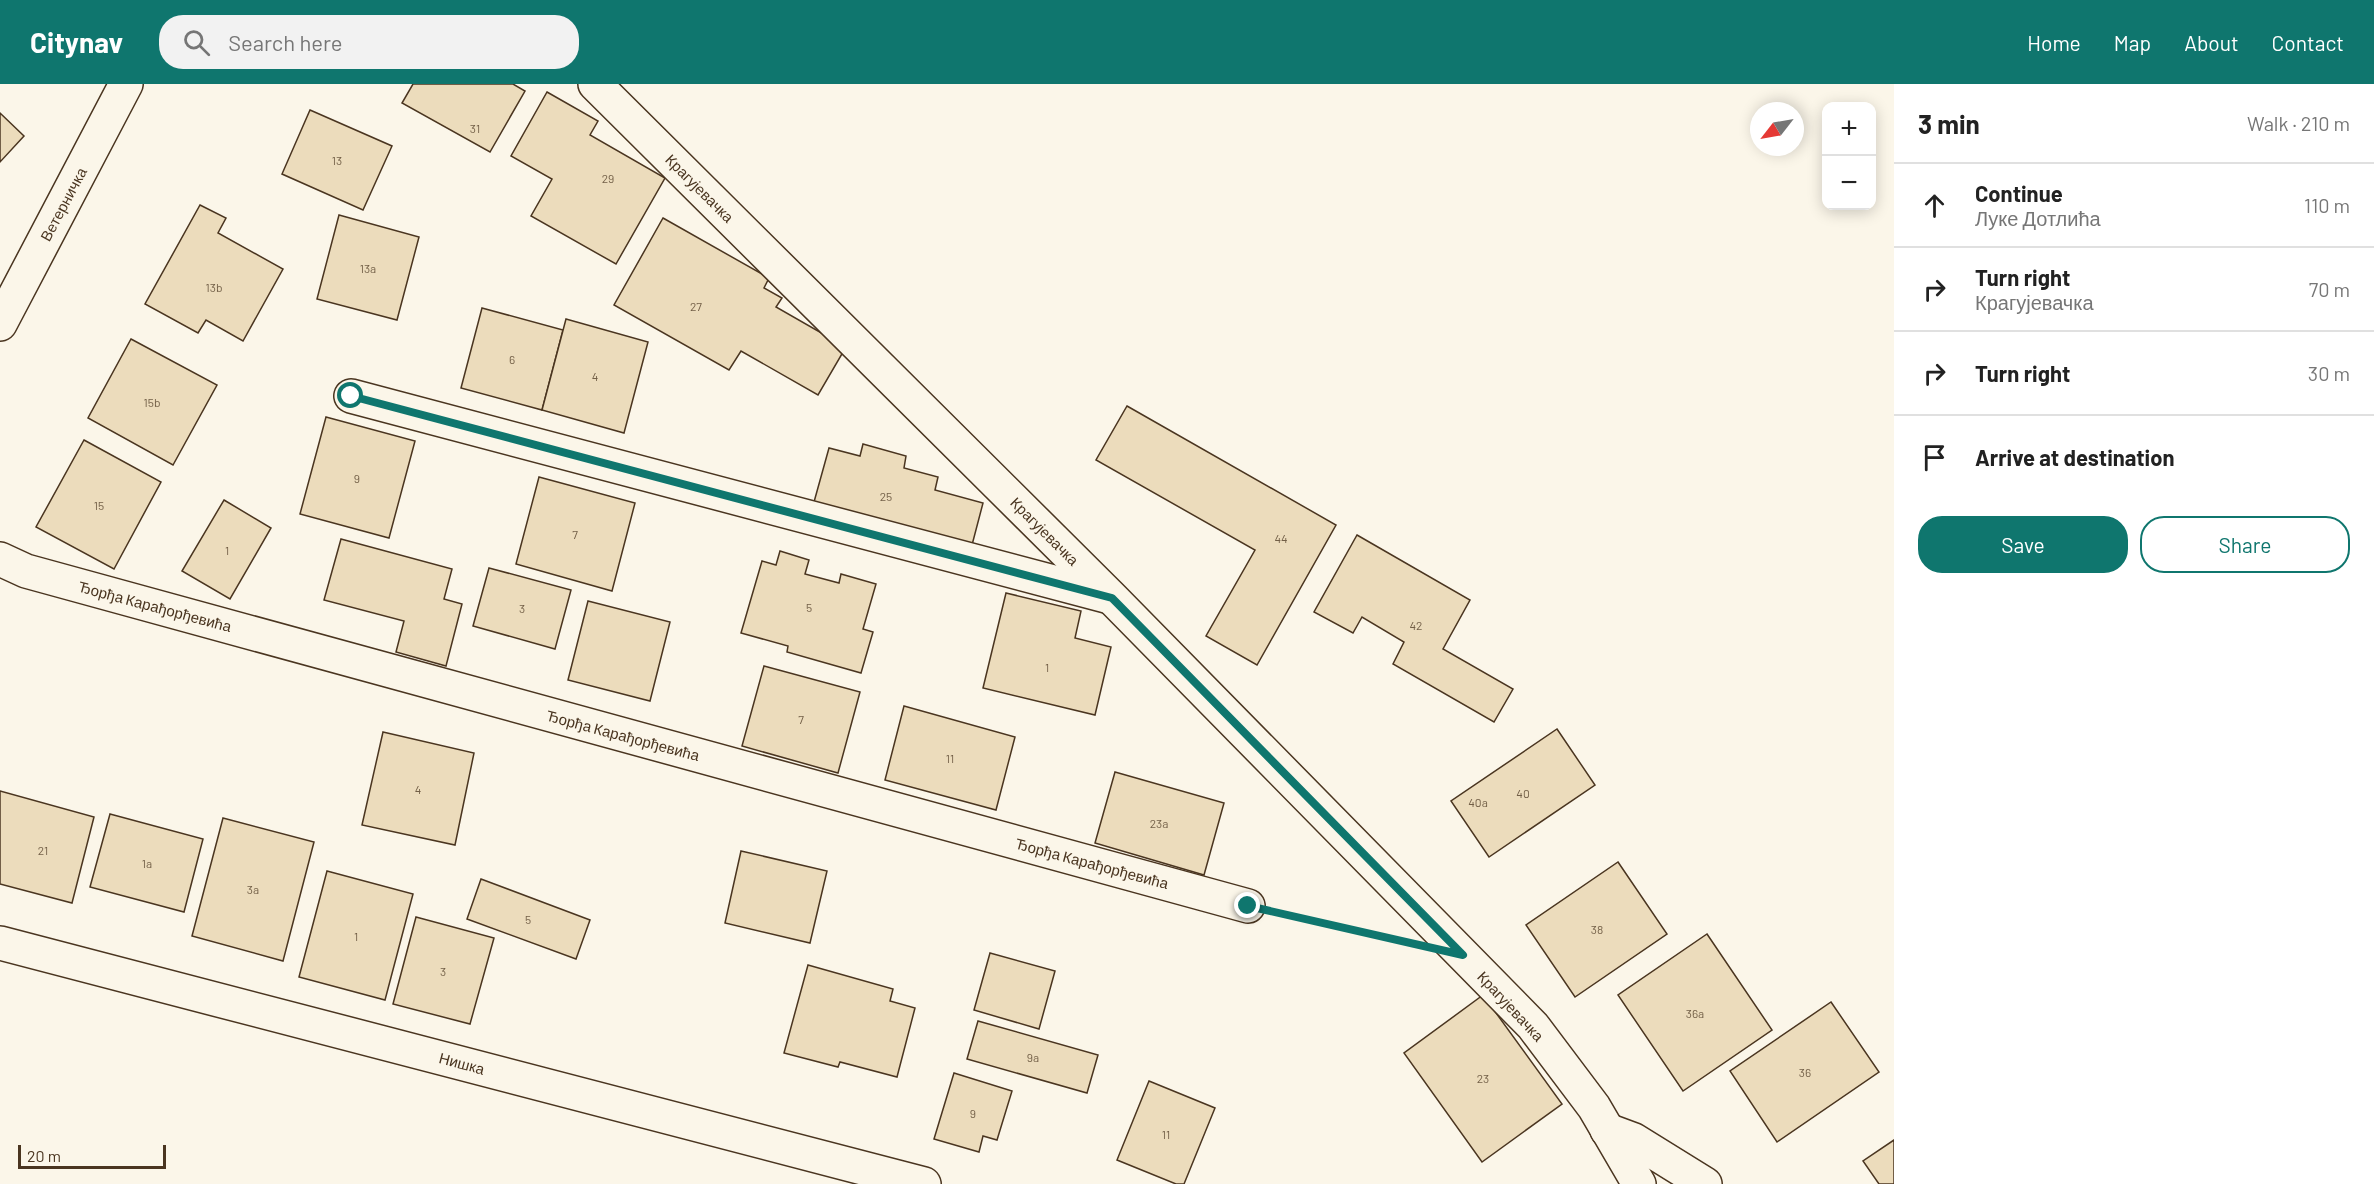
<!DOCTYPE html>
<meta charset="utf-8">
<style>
:root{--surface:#fff;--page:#f2f2f2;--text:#222;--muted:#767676;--line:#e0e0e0;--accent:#0f766e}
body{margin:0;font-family:Barlow,sans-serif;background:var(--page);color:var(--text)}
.controls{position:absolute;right:18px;top:18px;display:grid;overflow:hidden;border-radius:12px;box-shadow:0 3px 15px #0003}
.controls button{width:54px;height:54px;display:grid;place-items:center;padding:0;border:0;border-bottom:2px solid var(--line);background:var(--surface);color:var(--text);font:30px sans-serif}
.compass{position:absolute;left:1750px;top:18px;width:54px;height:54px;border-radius:50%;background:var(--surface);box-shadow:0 3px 15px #0003;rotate:239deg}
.scale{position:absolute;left:18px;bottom:15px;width:148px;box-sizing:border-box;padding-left:6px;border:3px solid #4a3520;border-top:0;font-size:16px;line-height:21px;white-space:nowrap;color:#4a3520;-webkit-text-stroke:4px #fbf6e9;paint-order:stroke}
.stop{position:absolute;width:18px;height:18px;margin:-14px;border:4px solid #0f766e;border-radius:50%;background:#fff}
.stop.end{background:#0f766e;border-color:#fff;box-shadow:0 2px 6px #0008}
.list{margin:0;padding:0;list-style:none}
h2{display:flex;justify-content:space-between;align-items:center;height:78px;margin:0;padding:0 24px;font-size:26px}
h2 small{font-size:20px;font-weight:400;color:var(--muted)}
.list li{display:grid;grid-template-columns:39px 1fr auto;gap:18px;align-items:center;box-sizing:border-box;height:84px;padding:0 24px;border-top:2px solid var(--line)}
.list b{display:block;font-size:22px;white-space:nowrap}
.list p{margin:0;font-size:20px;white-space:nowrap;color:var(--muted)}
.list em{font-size:20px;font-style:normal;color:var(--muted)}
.actions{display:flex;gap:12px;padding:18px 24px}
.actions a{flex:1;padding:14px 0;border:2px solid var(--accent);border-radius:24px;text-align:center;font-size:21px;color:var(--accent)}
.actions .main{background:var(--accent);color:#fff}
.icon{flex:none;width:33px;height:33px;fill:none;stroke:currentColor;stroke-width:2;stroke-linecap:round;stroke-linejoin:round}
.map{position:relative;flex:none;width:1894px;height:1100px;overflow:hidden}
header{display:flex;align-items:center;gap:36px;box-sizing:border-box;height:84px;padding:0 30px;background:var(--accent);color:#fff}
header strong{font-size:28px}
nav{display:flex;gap:33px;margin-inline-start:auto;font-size:21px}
.search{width:420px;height:54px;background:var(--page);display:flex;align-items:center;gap:15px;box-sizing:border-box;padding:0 21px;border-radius:24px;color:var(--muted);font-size:22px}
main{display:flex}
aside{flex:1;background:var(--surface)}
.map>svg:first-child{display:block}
.building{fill:#ecdcbc;stroke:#4a3520;stroke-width:1.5}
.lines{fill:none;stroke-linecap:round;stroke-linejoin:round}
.minor-casing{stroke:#4a3520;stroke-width:36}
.path{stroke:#7f6f5c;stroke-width:4;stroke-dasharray:4.5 3;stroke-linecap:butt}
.minor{stroke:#fbf6e9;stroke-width:33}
.route{stroke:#0f766e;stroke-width:8}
.labels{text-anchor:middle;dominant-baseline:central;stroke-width:4.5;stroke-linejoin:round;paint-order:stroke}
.number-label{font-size:12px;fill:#725f47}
.street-label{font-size:15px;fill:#4a3520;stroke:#fbf6e9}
</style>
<header>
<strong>Citynav</strong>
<div class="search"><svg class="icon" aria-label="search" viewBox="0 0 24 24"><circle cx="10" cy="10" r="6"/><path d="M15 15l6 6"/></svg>Search here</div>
<nav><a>Home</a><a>Map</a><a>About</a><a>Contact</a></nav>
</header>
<main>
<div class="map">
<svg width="1894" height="1100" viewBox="0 0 1894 1100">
<rect width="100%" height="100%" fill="#fbf6e9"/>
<g class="building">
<path d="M413 0H513L525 7 490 68 402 19Z"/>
<path d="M547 8 598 37 590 51 665 94 616 180 531 132 552 95 511 72Z"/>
<path d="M310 26 392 62 363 126 282 90Z"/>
<path d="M0 29 24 52 0 78Z"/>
<path d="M200 121 226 134 218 149 283 185 243 257 206 236 198 249 145 220Z"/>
<path d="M339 131 419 153 397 236 317 215Z"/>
<path d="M663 134 769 194 764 204 782 214 776 223 846 263 818 311 741 267 729 286 614 221Z"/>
<path d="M482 224 563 246 542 326 461 304Z"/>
<path d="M566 235 648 258 624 349 542 326Z"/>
<path d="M131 255 217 301 173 381 88 334Z"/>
<path d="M1127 322 1336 441 1257 581 1206 552 1255 466 1096 376Z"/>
<path d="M326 333 415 357 389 454 300 430Z"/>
<path d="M84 356 161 398 114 485 36 443Z"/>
<path d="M863 360 906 372 904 384 938 393 935 406 983 419 972 461 814 418 829 364 860 372Z"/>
<path d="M539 393 635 419 612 507 516 480Z"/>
<path d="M224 416 271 444 230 515 182 487Z"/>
<path d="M1357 451 1470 516 1443 565 1513 605 1494 638 1393 580 1404 558 1362 533 1353 549 1314 528Z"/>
<path d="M341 455 452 485 444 515 462 520 446 582 396 568 404 537 324 516Z"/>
<path d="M780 467 809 476 805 490 839 499 841 490 876 500 863 545 873 548 861 589 787 568 788 562 741 549 762 477 776 481Z"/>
<path d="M489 484 571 506 555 565 473 542Z"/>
<path d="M1006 509 1081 527 1075 554 1111 563 1095 631 983 604Z"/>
<path d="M588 517 670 538 650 617 568 596Z"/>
<path d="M764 582 860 608 838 689 742 662Z"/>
<path d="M904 622 1015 653 996 726 885 696Z"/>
<path d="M1557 645 1595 701 1489 773 1451 717Z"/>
<path d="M383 648 474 669 455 761 362 741Z"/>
<path d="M1115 688 1224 719 1204 791 1095 759Z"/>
<path d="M0 707 94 733 72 819 0 800Z"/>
<path d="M110 730 203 755 184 828 90 803Z"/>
<path d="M223 734 314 758 283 877 192 852Z"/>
<path d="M741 767 827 787 810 859 725 839Z"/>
<path d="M1618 778 1667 850 1575 913 1526 841Z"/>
<path d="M327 787 413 810 385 916 299 893Z"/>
<path d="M481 795 590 836 576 875 467 835Z"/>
<path d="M416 833 494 854 470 940 393 920Z"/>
<path d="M1707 850 1772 946 1683 1007 1618 911Z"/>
<path d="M990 869 1055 887 1039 945 974 926Z"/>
<path d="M808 881 893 905 890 917 915 924 897 993 840 978 838 983 784 969Z"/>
<path d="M1483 911 1562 1020 1482 1078 1404 969Z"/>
<path d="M1831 918 1879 988 1777 1058 1730 987Z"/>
<path d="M978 937 1098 971 1087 1009 967 975Z"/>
<path d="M954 989 1012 1007 997 1056 983 1052 979 1068 934 1055Z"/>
<path d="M1149 997 1215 1024 1184 1100H1176L1117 1076Z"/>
<path d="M1894 1056V1100H1879L1863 1077Z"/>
</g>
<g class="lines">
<g class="minor-casing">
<g id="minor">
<path d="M595 0 1112 514 1533 942 1594 1023 1639 1100"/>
<path d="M0 240 126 0"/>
<path d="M351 312 1110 513"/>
<path d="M0 475 26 487 1248 822"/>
<path d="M0 859 924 1100"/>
<path d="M1607 1046 1634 1056 1705 1100"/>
</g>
</g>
<path class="path" d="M1288 831 1384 853"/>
<use href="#minor" class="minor"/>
</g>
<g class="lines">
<path class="route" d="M351 312 1112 514 1463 871 1248 822"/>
</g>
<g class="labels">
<g class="number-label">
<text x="475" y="44">31</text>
<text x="337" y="76">13</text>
<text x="608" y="94">29</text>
<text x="368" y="184">13a</text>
<text x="214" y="203">13b</text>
<text x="696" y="222">27</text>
<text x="512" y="275">6</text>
<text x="595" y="292">4</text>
<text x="152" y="318">15b</text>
<text x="357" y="394">9</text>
<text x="886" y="412">25</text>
<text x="99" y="421">15</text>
<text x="575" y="450">7</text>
<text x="1281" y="454">44</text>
<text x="227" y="466">1</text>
<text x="809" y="523">5</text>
<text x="522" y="524">3</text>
<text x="1416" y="541">42</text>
<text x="1047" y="583">1</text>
<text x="801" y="635">7</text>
<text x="950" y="674">11</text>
<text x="418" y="705">4</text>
<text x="1523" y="709">40</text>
<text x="1478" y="718">40a</text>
<text x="1159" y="739">23a</text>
<text x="43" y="766">21</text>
<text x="147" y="779">1a</text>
<text x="253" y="805">3a</text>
<text x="528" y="835">5</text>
<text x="1597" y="845">38</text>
<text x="356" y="852">1</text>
<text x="443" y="887">3</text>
<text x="1695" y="929">36a</text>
<text x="1033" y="973">9a</text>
<text x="1805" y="988">36</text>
<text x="1483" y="994">23</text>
<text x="973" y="1029">9</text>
<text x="1166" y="1050">11</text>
</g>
<g class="street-label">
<text transform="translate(700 104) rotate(45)">Крагујевачка</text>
<text transform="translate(63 120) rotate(-62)">Ветерничка</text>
<text transform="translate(1045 447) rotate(45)">Крагујевачка</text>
<text transform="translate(155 522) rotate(15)">Ђорђа Карађорђевића</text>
<text transform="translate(623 651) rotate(15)">Ђорђа Карађорђевића</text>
<text transform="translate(1092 779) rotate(15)">Ђорђа Карађорђевића</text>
<text transform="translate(1511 922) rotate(47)">Крагујевачка</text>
<text transform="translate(462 979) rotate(15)">Нишка</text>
</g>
</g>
</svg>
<div class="controls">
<button>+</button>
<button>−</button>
</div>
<svg class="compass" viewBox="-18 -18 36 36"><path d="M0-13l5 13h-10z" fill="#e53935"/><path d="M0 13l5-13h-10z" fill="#767676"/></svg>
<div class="scale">20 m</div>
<div class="stop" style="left:351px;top:312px"></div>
<div class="stop end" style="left:1248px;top:822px"></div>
</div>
<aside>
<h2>3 min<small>Walk · 210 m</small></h2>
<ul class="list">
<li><svg class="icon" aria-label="ahead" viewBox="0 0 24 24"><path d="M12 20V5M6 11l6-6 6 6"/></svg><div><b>Continue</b><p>Луке Дотлића</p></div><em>110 m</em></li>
<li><svg class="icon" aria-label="right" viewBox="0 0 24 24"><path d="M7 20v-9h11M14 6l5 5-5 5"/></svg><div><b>Turn right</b><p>Крагујевачка</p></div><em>70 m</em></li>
<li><svg class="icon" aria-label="right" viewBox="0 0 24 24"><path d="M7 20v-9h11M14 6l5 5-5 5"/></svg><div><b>Turn right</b></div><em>30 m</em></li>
<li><svg class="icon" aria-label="arrive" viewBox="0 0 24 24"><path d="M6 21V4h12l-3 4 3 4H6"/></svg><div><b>Arrive at destination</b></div></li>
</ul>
<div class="actions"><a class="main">Save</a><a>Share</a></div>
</aside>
</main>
